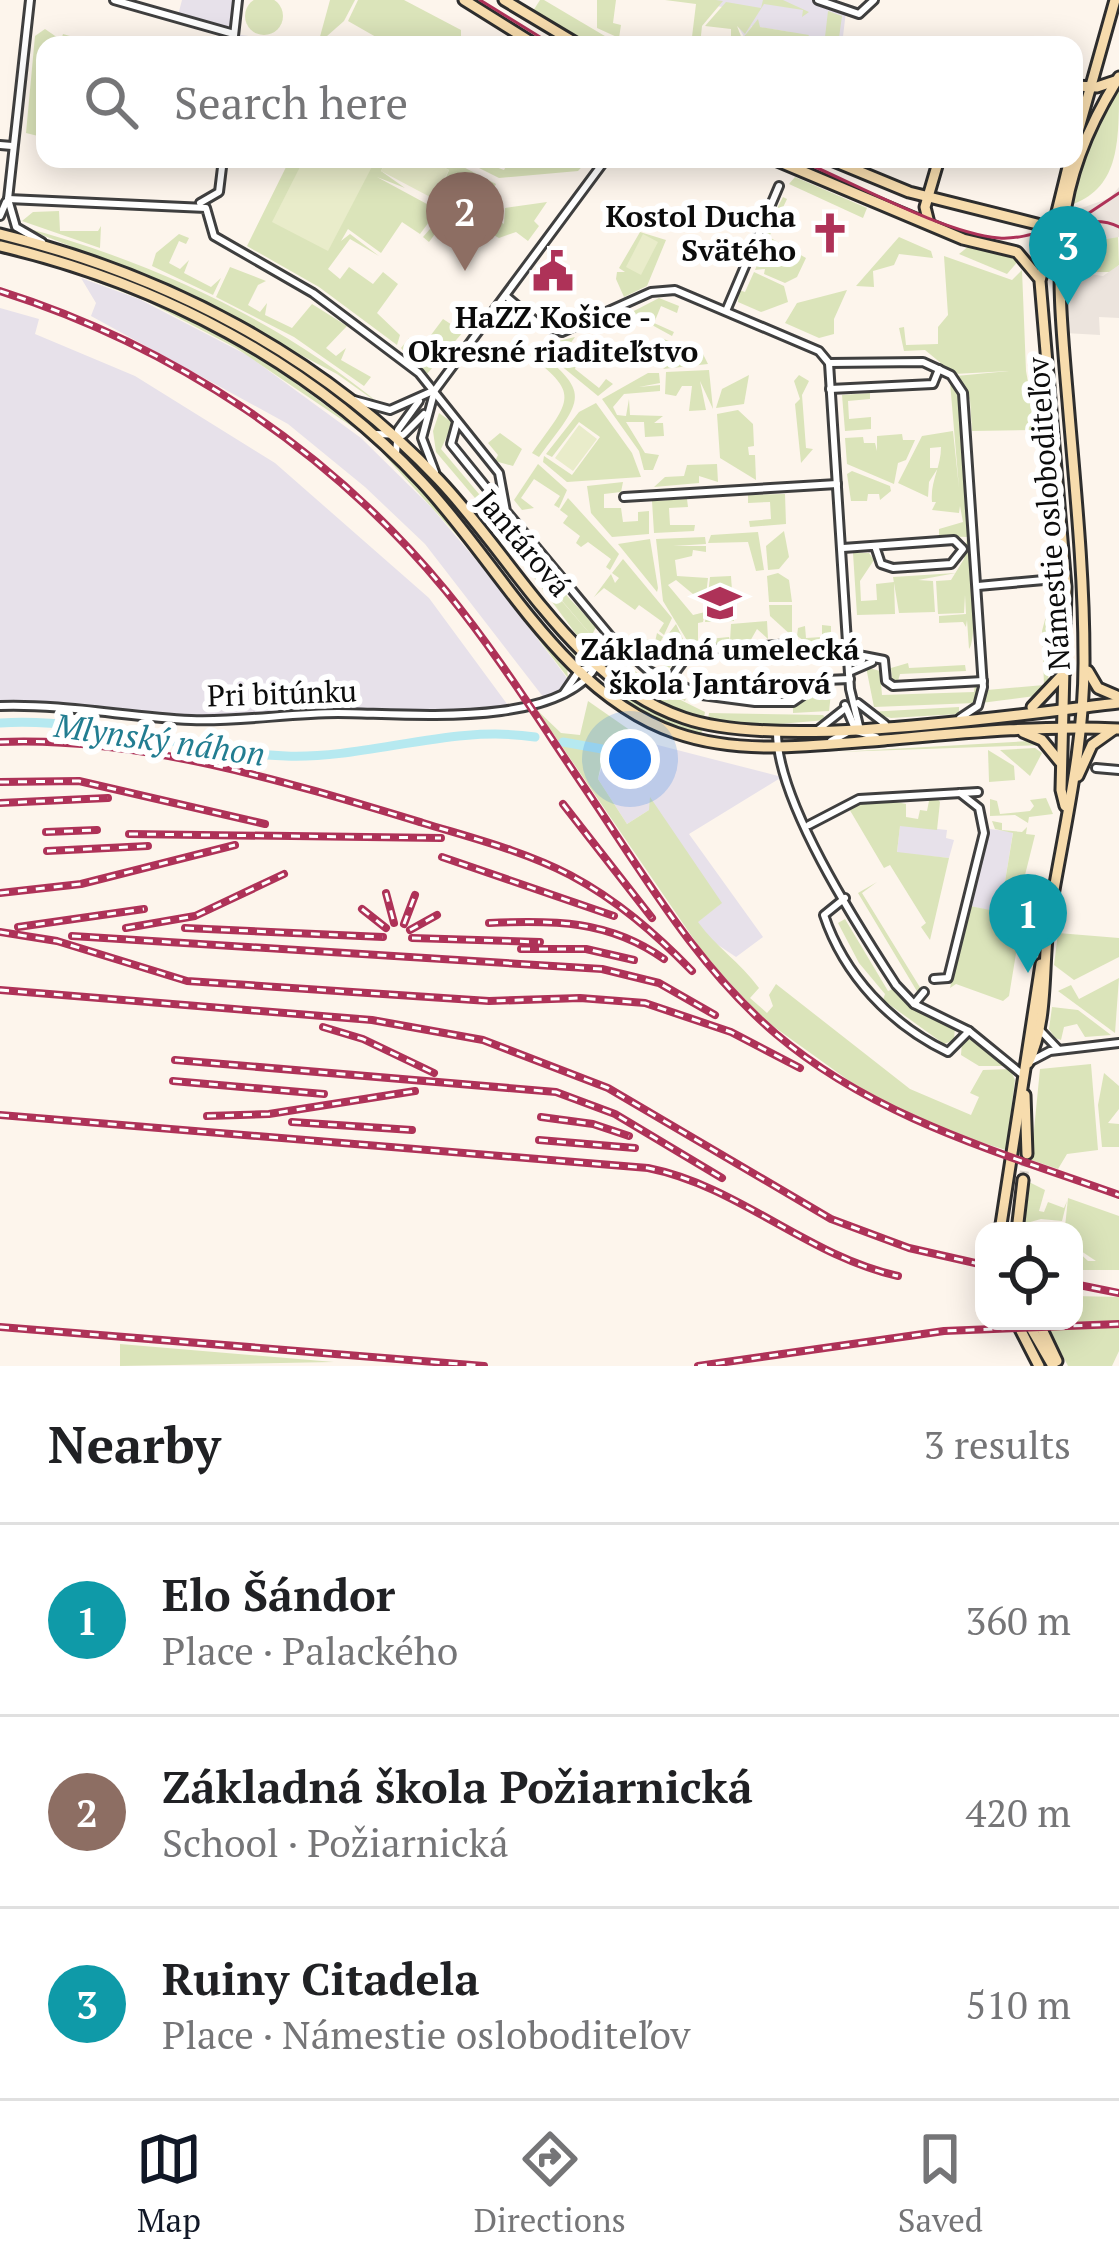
<!DOCTYPE html>
<meta charset="utf-8">
<style>
:root{--surface:#fff;--page:#f6f6f6;--text:#202124;--muted:#757577;--line:#e0e0e0;--accent:#111827}
body{margin:0;font-family:"PT Serif",serif;background:var(--page);color:var(--text)}
.controls{position:absolute;right:36px;bottom:36px;display:grid;overflow:hidden;border-radius:24px;box-shadow:0 6px 30px #0003}
.controls button{width:108px;height:108px;display:grid;place-items:center;padding:0;border:0;border-bottom:3px solid var(--line);background:var(--surface);color:var(--text);font:60px sans-serif}
.you{position:absolute;left:630px;top:759px;width:42px;height:42px;margin:-30px;border:9px solid #fff;border-radius:50%;background:#1a73e8;box-shadow:0 0 0 18px #1a73e833}
.badge{display:grid;place-items:center;width:78px;height:78px;border-radius:50%;background:var(--accent);color:#fff;font-size:39px;font-weight:700}
.pin{position:absolute;translate:-50% -99px;filter:drop-shadow(0 3px 6px #0008)}
.pin::after{content:'';position:absolute;top:63px;width:42px;height:36px;background:inherit;clip-path:polygon(0 0,100% 0,50% 100%)}
.list{margin:0;padding:0;list-style:none}
h2{display:flex;justify-content:space-between;align-items:center;height:156px;margin:0;padding:0 48px;font-size:51px}
h2 small{font-size:39px;font-weight:400;color:var(--muted)}
.list li{display:grid;grid-template-columns:78px 1fr auto;gap:36px;align-items:center;box-sizing:border-box;height:192px;padding:0 48px;border-top:3px solid var(--line)}
.list b{display:block;font-size:45px;white-space:nowrap}
.list p{margin:0;font-size:39px;white-space:nowrap;color:var(--muted)}
.list em{font-size:39px;font-style:normal;color:var(--muted)}
.icon{flex:none;width:66px;height:66px;fill:none;stroke:currentColor;stroke-width:2;stroke-linecap:round;stroke-linejoin:round}
.map{position:relative;flex:none;width:1119px;height:1366px;overflow:hidden}
.search{position:absolute;background:var(--surface);box-shadow:0 6px 30px #0003;left:36px;right:36px;top:36px;height:132px;display:flex;align-items:center;gap:30px;box-sizing:border-box;padding:0 42px;border-radius:24px;color:var(--muted);font-size:45px}
.sheet{height:732px;background:var(--surface)}
nav{display:flex;justify-content:space-around;align-items:center;box-sizing:border-box;height:168px;border-top:3px solid var(--line);background:var(--surface);font-size:33px;color:var(--muted)}
nav a{display:grid;justify-items:center;gap:6px}
nav .on{color:var(--accent)}
.map>svg:first-child{display:block}
.industrial{fill:#e7e1ea}
.green{fill:#dbe4ba}
.pitch{fill:#e9ecca}
.plaza{fill:#ece4dd}
.lines{fill:none;stroke-linecap:round;stroke-linejoin:round}
.canal{stroke:#b6e9f0;stroke-width:9}
.secondary-tunnel{stroke:#d9d2ca;stroke-width:9;stroke-dasharray:9 4.5;stroke-linecap:butt}
.street-casing{stroke:#3f3f3f;stroke-width:12}
.secondary-casing{stroke:#2e2e2e;stroke-width:15}
.street{stroke:#fff;stroke-width:6}
.secondary{stroke:#f7dcad;stroke-width:9}
.tram{stroke:#ae3258;stroke-width:3}
.rail-casing{stroke:#ae3258;stroke-width:8}
.rail{stroke:#fff;stroke-width:3;stroke-dasharray:9;stroke-linecap:butt}
.labels{text-anchor:middle;dominant-baseline:central;stroke-width:12;stroke-linejoin:round;paint-order:stroke}
.poi-label{font-size:30px;font-weight:bold;fill:#0c0c0c;stroke:#fff}
.street-label{font-size:30px;fill:#0c0c0c;stroke:#fff}
.water-label{font-size:33px;font-style:italic;fill:#227d91;stroke:#fff}
</style>
<div class="map">
<svg width="1119" height="1366" viewBox="0 0 1119 1366">
<rect width="100%" height="100%" fill="#fdf5ec"/>
<g class="industrial">
<path d="M182 0H238L234 34 317 45H233V34L177 19Z"/>
<path d="M682 0H818L846 11 842 45H789L790 32 752 26 744 37 728 8Z"/>
<path d="M81 278 139 299 247 355 361 438 431 507 494 581 570 682 564 693 544 698 425 544 365 487 288 424 91 316 96 303Z"/>
<path d="M0 308 39 319 35 334 135 376 275 463 429 598 510 708 459 718 335 713 196 720 86 707 0 706Z"/>
<path d="M650 743 782 777 689 834 763 937 736 957 712 941 697 922 719 905 649 810 627 824 598 779 603 763Z"/>
<path d="M900 825 947 830 946 838 954 840 949 858 897 853Z"/>
<path d="M990 829 1013 832 1000 913 970 906Z"/>
</g>
<g class="green">
<circle cx="264" cy="16" r="19"/>
<path d="M330 0H355L344 21 318 44Z"/>
<path d="M358 0H404L461 30V45H390L348 21Z"/>
<path d="M540 0H544L620 45H589L533 11Z"/>
<path d="M597 0H616L613 23 621 25 619 38 597 28Z"/>
<path d="M665 0H716L723 1 702 26 700 45H691L696 4Z"/>
<path d="M763 0H783L809 12 802 17 803 10 764 4 745 34 737 26 742 39 758 19 760 27 809 35 803 45H731V29L705 26 726 2 761 8Z"/>
<path d="M828 11 842 16 838 45H808L813 36 825 37Z"/>
<path d="M45 29 61 40 63 34 97 44 45 45 37 63 45 71 42 137 26 133 35 36Z"/>
<path d="M1119 84C1119 146 1119 189 1068 206L1092 123Z"/>
<path d="M290 159H387L381 171 405 188 377 177 438 210 420 234 402 222 381 253 348 229 341 241 350 234 379 256 350 239 328 269 340 279 349 267 373 284 383 272 398 284 377 313 400 335 397 345 319 287 247 246Z"/>
<path d="M428 159H448L496 184 483 208 504 224 505 208 547 202 534 221 539 226 528 241 516 232 499 238 435 203 449 170Z"/>
<path d="M474 159 504 170 510 159H589L578 171 499 178 475 166Z"/>
<path d="M795 177 867 208 863 218 789 184Z"/>
<path d="M783 197 787 199 769 237 806 258 797 277 785 283 764 274 765 269 755 270 768 238 763 235Z"/>
<path d="M59 211 60 231H98L101 226 100 248 22 221 33 212Z"/>
<path d="M444 213 487 235 475 252 452 236 457 227 446 219 429 242 423 237Z"/>
<path d="M22 227C149 260 283 322 382 406L337 374 161 282Z"/>
<path d="M640 232 666 240 647 286 624 297 616 279 617 272H625L619 268Z"/>
<path d="M179 234 189 238 186 244 179 241 169 263 180 269 189 260 184 273 211 287 221 278 213 295 152 266 156 253Z"/>
<path d="M1118 236 1119 265 1111 272H1075L1071 244 1094 240 1098 244V239Z"/>
<path d="M899 237 931 251 933 258 899 254 894 265 873 271 874 287 856 286Z"/>
<path d="M969 246 1019 260 1007 274 959 254Z"/>
<path d="M944 256 1012 280 1022 270 1026 371 1041 453 1036 430 972 431 970 400 956 376 1009 371 954 374 925 350 904 351 899 328 904 327 906 345 938 344V327L948 315Z"/>
<path d="M230 267 266 281 258 285 248 305 260 312 267 303 265 315 292 328 312 304 347 326 326 348 336 356 346 348 341 360 371 377 364 386 294 337 216 297Z"/>
<path d="M754 272 784 286 788 302 761 312 738 302 739 290 745 292Z"/>
<path d="M83 277C162 283 297 381 360 432L236 348 146 301Z"/>
<path d="M847 290 834 319V334L819 338 785 323 797 303Z"/>
<path d="M659 298 679 306 677 313 661 306 654 323 674 332 672 336 630 313Z"/>
<path d="M443 319 463 332 426 375 401 348 409 338 422 347Z"/>
<path d="M575 337 560 358 570 366 578 357 575 369 599 388 606 379 613 384 598 396 537 346Z"/>
<path d="M661 338 703 354 708 364 663 369 673 361 663 357 672 347Z"/>
<path d="M530 345C594 394 583 398 539 457L532 453C572 398 581 394 525 352Z"/>
<path d="M709 370 713 409 700 381 706 410 689 411 692 386H682L676 396 665 394 666 372Z"/>
<path d="M648 373H659L660 383 639 387 660 385V391L624 394 613 407 617 415 626 416 629 399 630 415 663 416 654 423H663L664 436 645 437 644 422H626L645 453 659 455 653 470H644L639 451 602 399Z"/>
<path d="M749 375 744 404 716 408 722 389Z"/>
<path d="M799 375 809 381 802 395 806 448 813 449 801 463 795 404 800 399 794 381Z"/>
<path d="M950 382 959 398C962 432 983 635 969 649L967 620 966 627 963 622 939 623V616L966 614 965 595 964 613 938 614 936 581 951 580 964 559 967 537 939 536V529L963 522 960 506 959 513 932 510 936 502H932C930 481 941 468 941 447L930 448V468H938L929 482 928 497 898 483 922 436 953 431 959 488Z"/>
<path d="M870 393V399L848 401 849 419 871 417V429L845 431 842 395Z"/>
<path d="M596 403 632 453 641 477 567 482 543 462 544 456 572 475 600 437 579 422 552 457 546 454 579 412Z"/>
<path d="M738 410 753 424 754 446 748 447 749 455H755L756 480 720 458 717 414Z"/>
<path d="M439 413 453 423 441 449 479 494 486 493 502 511 499 518 527 551 534 550 549 568 545 572 596 627 593 633 644 679 653 678 688 694 685 701 637 676 591 635 436 452 433 431Z"/>
<path d="M500 433 522 449 513 466 495 461 498 455 488 443Z"/>
<path d="M902 434 903 440H915L906 460 898 463 894 484 847 464 845 438 863 437 864 443H875L877 451V436Z"/>
<path d="M367 436C441 507 504 586 567 667L568 678 471 551Z"/>
<path d="M538 464 567 490 559 508 554 505 560 496 534 479 521 498 534 508 522 510 514 500Z"/>
<path d="M717 464 718 482 699 476V483L654 487 665 477 684 476 687 465Z"/>
<path d="M852 471 890 486 891 491 880 500 879 494H868L867 501H851L847 474Z"/>
<path d="M623 482 621 492 604 494V508H621L623 522 638 521V512L649 511V534L612 537 591 513 587 486Z"/>
<path d="M440 488 578 651 582 665Z"/>
<path d="M785 494 786 524 750 527 749 521 771 519 770 502 748 503V495Z"/>
<path d="M568 498 619 554 610 570 606 567 611 559 588 542 581 547 576 543 580 536 563 523 568 516 560 510Z"/>
<path d="M687 499 688 507 669 508 670 525H695L694 531 654 533 652 501Z"/>
<path d="M482 508 622 671 618 675 576 634Z"/>
<path d="M784 531 789 557 779 569 768 570 766 546Z"/>
<path d="M758 532 764 570 756 571 748 542 708 543 711 535Z"/>
<path d="M705 537 706 544 673 546H706V552L693 550 692 556 675 560 677 576 708 578 705 604 676 580 668 585 693 615 705 612 703 622 698 623V640L729 637 730 641 731 624 767 621 768 639 757 629 749 643 691 647 663 601 656 539Z"/>
<path d="M650 539 658 588 657 592 618 544Z"/>
<path d="M853 553H869L874 560 860 581 861 601 877 600 876 584 894 582 895 614 857 615Z"/>
<path d="M623 559 672 618 664 635 659 631 664 623 639 605 635 610 604 588 594 597 611 574 615 583 619 578 612 573Z"/>
<path d="M778 573 789 580 792 602H769L767 576Z"/>
<path d="M956 573 918 580 933 581 935 612 899 613 893 577Z"/>
<path d="M731 576 734 621 705 622 710 577Z"/>
<path d="M1051 597 1048 686 1035 696 981 703 987 690 1044 685 1042 631Z"/>
<path d="M769 605H792V636L770 616Z"/>
<path d="M676 624 688 650 680 655 663 644 659 651 674 663 668 669 638 644 642 637 655 642 657 633 663 637 656 650Z"/>
<path d="M822 625 831 626V659L797 636 798 628 805 626 806 638 822 637Z"/>
<path d="M908 663 909 668 965 665 966 671 900 674 898 681H892L891 668Z"/>
<path d="M866 667 880 671 882 695 974 692 975 684 980 691 975 703 874 707Z"/>
<path d="M626 673 705 712 704 718 655 700 621 678Z"/>
<path d="M832 685 829 711 793 713V706Z"/>
<path d="M614 687 663 716 702 730 701 735 659 721 610 692Z"/>
<path d="M588 701 634 733 625 751 602 760 598 779 627 824 649 810 650 797 722 903 698 922C716 947 740 962 759 988L750 998 767 1013 773 1006 769 995 776 984 910 1089 971 1115 979 1097 970 1093 983 1070 1010 1069 1015 1080 1006 1150 950 1133 869 1095 763 1019 706 957 537 710 561 733 580 735Z"/>
<path d="M959 707V714L891 718 868 712Z"/>
<path d="M709 713 823 715 827 720 767 725 708 719Z"/>
<path d="M1029 741 1043 745 838 752Z"/>
<path d="M1035 748 1042 753 1030 776 1000 750Z"/>
<path d="M988 750 1014 766 1015 780 989 782Z"/>
<path d="M907 798 935 796 940 802 937 830 900 826 897 852 949 858 930 940 921 927 926 923 890 865 884 868 848 807 881 799 906 804V817L918 819 920 810 927 811 929 801Z"/>
<path d="M1046 798 1053 814 1029 817 1028 823 1015 815 990 816V799L997 801 1000 814 1030 811 1034 806 1030 800Z"/>
<path d="M992 821 1002 823V830L1022 832 1027 827 1026 834 1035 835 1024 879 1028 881 1009 996 1003 1001 956 984 950 988 970 906 1000 912 1013 833 995 829Z"/>
<path d="M877 882 862 893 921 989 918 993 858 893Z"/>
<path d="M845 919 888 991 893 989 911 1009 955 1027 954 1040 944 1044 883 1000 885 994 859 963 838 923Z"/>
<path d="M1058 933 1119 938V957L1074 980 1054 965Z"/>
<path d="M1119 978 1115 1033 1058 991 1071 985 1079 999Z"/>
<path d="M1052 1007 1078 1010 1111 1035 1085 1037 1077 1024 1064 1027 1061 1040 1055 1038 1049 1029Z"/>
<path d="M971 1039 1008 1066H979L961 1055 962 1042Z"/>
<path d="M1091 1064 1098 1150 1067 1154 1058 1169 1031 1160 1040 1069Z"/>
<path d="M1104 1073 1119 1086V1109L1108 1123 1119 1124V1147H1102L1098 1105Z"/>
<path d="M1027 1181 1045 1190 1039 1211 1044 1212 1048 1202 1064 1208 1067 1201 1062 1221 1041 1219 1023 1224Z"/>
<path d="M1068 1198 1119 1216V1270H1074V1248L1088 1261H1096L1078 1249 1074 1231 1065 1227Z"/>
<path d="M1074 1296 1119 1297V1323H1048L1074 1321Z"/>
<path d="M1119 1327V1351L1112 1366H1068L1049 1329Z"/>
<path d="M120 1344 334 1362 120 1366Z"/>
</g>
<g class="pitch">
<path d="M304 159H376L328 251 272 222Z"/>
<path d="M387 159H428L449 170 434 199 381 171Z"/>
<path d="M643 234 658 242 641 275 626 267Z"/>
<path d="M579 425 597 439 573 471 555 458Z"/>
</g>
<path class="plaza" d="M1119 187V237L1071 245 1076 272 1103 276 1119 265V318L1099 317 1100 335 1065 333 1064 257 1073 211 1110 198Z"/>
<g class="lines">
<g class="canal">
<path d="M0 723C98 717 189 753 286 756 369 759 451 724 535 737"/>
<path d="M563 742 602 749"/>
</g>
<path class="secondary-tunnel" d="M1023 1180 1027 1154"/>
<g class="street-casing">
<g id="street">
<path d="M30 0 8 199 16 227 42 242"/>
<path d="M114 0 234 34"/>
<path d="M818 0 859 14 874 0"/>
<path d="M233 45 238 0"/>
<path d="M0 145 12 146"/>
<path d="M8 199 206 208 214 236 313 293 419 373 499 473 506 511 611 637 649 671 702 695 755 702H793L825 680 850 679"/>
<path d="M200 203 219 192 223 159"/>
<path d="M0 216 6 202"/>
<path d="M507 297 540 325 562 332 651 292 675 290 819 351 829 363"/>
<path d="M726 311 779 186"/>
<path d="M829 363 923 362 951 375 963 393 983 687 978 706 960 718"/>
<path d="M829 363 850 689 859 726 831 741"/>
<path d="M830 389 933 384 939 369"/>
<path d="M434 393 422 438 435 472"/>
<path d="M354 400 390 410 435 390 606 159"/>
<path d="M457 422 451 444 494 497H500"/>
<path d="M376 434 403 435 424 414"/>
<path d="M396 453 398 430 419 401"/>
<path d="M624 497 837 484"/>
<path d="M843 548 954 540 963 549 951 564 893 568 881 564 875 546"/>
<path d="M978 586 1044 580 1061 561"/>
<path d="M848 653 884 660 886 681 893 686 983 681"/>
<path d="M849 672 872 662"/>
<path d="M669 681 690 652 789 644"/>
<path d="M564 693 579 671 596 666"/>
<path d="M858 703 885 724"/>
<path d="M845 705 856 731 876 737"/>
<path d="M0 706C65 704 127 717 191 720 240 722 289 713 338 713 403 713 559 730 597 665"/>
<path d="M819 729 843 710"/>
<path d="M777 731C776 800 857 925 896 985L914 1004 969 1031 1023 1075"/>
<path d="M1096 768 1119 770"/>
<path d="M809 825 859 799 978 792"/>
<path d="M845 898 824 915C844 975 891 1025 948 1052L969 1031"/>
<path d="M934 979 948 978 984 833 979 808 960 793"/>
<path d="M914 1004 924 992"/>
<path d="M1041 1031 1058 1049"/>
<path d="M1031 1061 1050 1051 1119 1043"/>
</g>
</g>
<g class="secondary-casing">
<g id="secondary">
<path d="M464 0 536 45"/>
<path d="M504 0 579 45"/>
<path d="M1074 86 1097 87 1115 81"/>
<path d="M1074 146 1115 0"/>
<path d="M773 159 963 239 1017 252 1038 277"/>
<path d="M829 159 909 192 1037 224 1053 237"/>
<path d="M929 223 925 207 939 159"/>
<path d="M0 234C166 275 321 355 439 480 515 560 574 681 684 718 779 751 1013 715 1119 703"/>
<path d="M0 246C158 283 310 362 422 482 501 566 562 694 676 733 742 756 816 745 884 740 962 733 1040 725 1119 729"/>
<path d="M1088 671 1098 688 1119 697"/>
<path d="M1032 707 1065 672"/>
<path d="M1023 732 1042 740 1060 762"/>
<path d="M1078 776 1092 745 1113 730"/>
<path d="M1065 806 1061 790 1066 587 1040 281 1070 159"/>
<path d="M1028 1063C1049 1020 1042 966 1049 919 1063 832 1085 746 1084 657 1084 572 1075 487 1068 402 1057 272 1046 193 1119 77"/>
<path d="M1025 1095 1027 1154"/>
<path d="M1000 1231 1041 964"/>
<path d="M1017 1231 1023 1180"/>
<path d="M1016 1321 1039 1366"/>
<path d="M1027 1321 1053 1366"/>
<path d="M1038 1321 1057 1361"/>
</g>
</g>
<use href="#street" class="street"/>
<use href="#secondary" class="secondary"/>
<g class="tram">
<path d="M480 0 553 45"/>
<path d="M797 159C852 182 943 233 999 238 1037 241 1086 209 1119 227"/>
<path d="M1080 219 1119 193"/>
</g>
<g class="rail-casing">
<g id="rail">
<path d="M0 291C174 346 330 450 446 591 496 652 538 719 582 784 641 870 695 965 776 1034 875 1118 999 1152 1119 1195"/>
<path d="M0 742C138 736 291 783 423 823 472 838 524 851 570 875 617 900 655 933 692 971"/>
<path d="M0 782 79 781 265 824"/>
<path d="M0 803 108 798"/>
<path d="M563 804 652 918"/>
<path d="M46 832 97 830"/>
<path d="M129 834 441 838"/>
<path d="M47 851 148 846"/>
<path d="M442 857 614 916"/>
<path d="M0 893 81 884 235 845"/>
<path d="M386 893 394 923"/>
<path d="M362 909 386 928"/>
<path d="M489 923C554 920 609 920 664 959"/>
<path d="M404 924 415 895"/>
<path d="M18 927 144 909"/>
<path d="M126 928 195 916 284 874"/>
<path d="M185 928 383 937"/>
<path d="M410 930 437 915"/>
<path d="M0 932 57 941 187 981 489 1001 580 998 645 1003 731 1032 800 1068"/>
<path d="M72 936 602 969 659 983 715 1015"/>
<path d="M412 938 540 942"/>
<path d="M521 949H586L634 960"/>
<path d="M0 990 372 1020 483 1040 608 1088 831 1219 909 1248 984 1265"/>
<path d="M323 1027 363 1039 434 1073"/>
<path d="M175 1060 556 1092 615 1114 722 1178"/>
<path d="M173 1081 324 1094"/>
<path d="M0 1115 648 1168C739 1186 807 1256 898 1276"/>
<path d="M207 1116 269 1114 415 1091"/>
<path d="M541 1117 593 1124 629 1136"/>
<path d="M292 1122 412 1130"/>
<path d="M539 1140 635 1148"/>
<path d="M1074 1284 1119 1293"/>
<path d="M0 1327 484 1366"/>
<path d="M698 1366 944 1331 1119 1324"/>
</g>
</g>
<use href="#rail" class="rail"/>
</g>
<defs>
<g id="church-bare" transform="scale(3.24)"><path d="M-1.2-6h2.4v3.5h3.3v2.4h-3.3V6h-2.4V-.1h-3.3v-2.4h3.3Z" fill="#ae3258" stroke="#fff" stroke-width="2.5" paint-order="stroke"/></g>
<g id="civic-bare" transform="scale(3.24)"><path d="M-.6-6.5H3V-4.5H.6V-3L4-1V1h2V6H-6V1h2V-1L-.6-3ZM-1.2 2.5V6h2.4V2.5Z" fill="#ae3258" stroke="#fff" stroke-width="2.5" paint-order="stroke"/></g>
<g id="school-bare" transform="scale(3.24)"><path d="M0-5L7-2L0 1L-7-2ZM-4 1L0 2.5L4 1V4Q0 6-4 4Z" fill="#ae3258" stroke="#fff" stroke-width="2.5" paint-order="stroke"/></g>
</defs>
<g fill-rule="evenodd">
<use href="#church-bare" x="830" y="233"/>
<use href="#civic-bare" x="553" y="271"/>
<use href="#school-bare" x="720" y="603"/>
</g>
<g class="labels">
<g class="poi-label">
<text x="796" y="216" text-anchor="end">Kostol Ducha<tspan x="796" dy="34">Svätého</tspan></text>
<text x="553" y="317">HaZZ Košice -<tspan x="553" dy="34">Okresné riaditeľstvo</tspan></text>
<text x="720" y="649">Základná umelecká<tspan x="720" dy="34">škola Jantárová</tspan></text>
</g>
<g class="street-label">
<text transform="translate(1048 514) rotate(-94)">Námestie osloboditeľov</text>
<text transform="translate(524 543) rotate(50)">Jantárová</text>
<text transform="translate(282 693) rotate(-2)">Pri bitúnku</text>
</g>
<g class="water-label">
<text transform="translate(160 739) rotate(8)">Mlynský náhon</text>
</g>
</g>
</svg>
<div class="controls">
<button><svg class="icon" aria-label="locate" viewBox="0 0 24 24"><circle cx="12" cy="12" r="6"/><path d="M12 2v4M12 18v4M2 12h4M18 12h4"/></svg></button>
</div>
<div class="you"></div>
<div class="pin badge" style="left:1028px;top:973px;background:#0f9aa8">1</div>
<div class="pin badge" style="left:465px;top:271px;background:#8d6e63">2</div>
<div class="pin badge" style="left:1068px;top:305px;background:#0f9aa8">3</div>
<div class="search"><svg class="icon" aria-label="search" viewBox="0 0 24 24"><circle cx="10" cy="10" r="6"/><path d="M15 15l6 6"/></svg>Search here</div>
</div>
<section class="sheet">
<h2>Nearby<small>3 results</small></h2>
<ul class="list">
<li><span class="badge" style="background:#0f9aa8">1</span><div><b>Elo Šándor</b><p>Place · Palackého</p></div><em>360 m</em></li>
<li><span class="badge" style="background:#8d6e63">2</span><div><b>Základná škola Požiarnická</b><p>School · Požiarnická</p></div><em>420 m</em></li>
<li><span class="badge" style="background:#0f9aa8">3</span><div><b>Ruiny Citadela</b><p>Place · Námestie osloboditeľov</p></div><em>510 m</em></li>
</ul>
</section>
<nav>
<a class="on"><svg class="icon" aria-label="map" viewBox="0 0 24 24"><path d="M3 6l6-2 6 2 6-2v14l-6 2-6-2-6 2zM9 4v14M15 6v14"/></svg>Map</a>
<a><svg class="icon" aria-label="directions" viewBox="0 0 24 24"><path d="M12 3l9 9-9 9-9-9zM9 14v-3h6M13 9l2 2-2 2"/></svg>Directions</a>
<a><svg class="icon" aria-label="saved" viewBox="0 0 24 24"><path d="M7 4h10v16l-5-4-5 4z"/></svg>Saved</a>
</nav>
